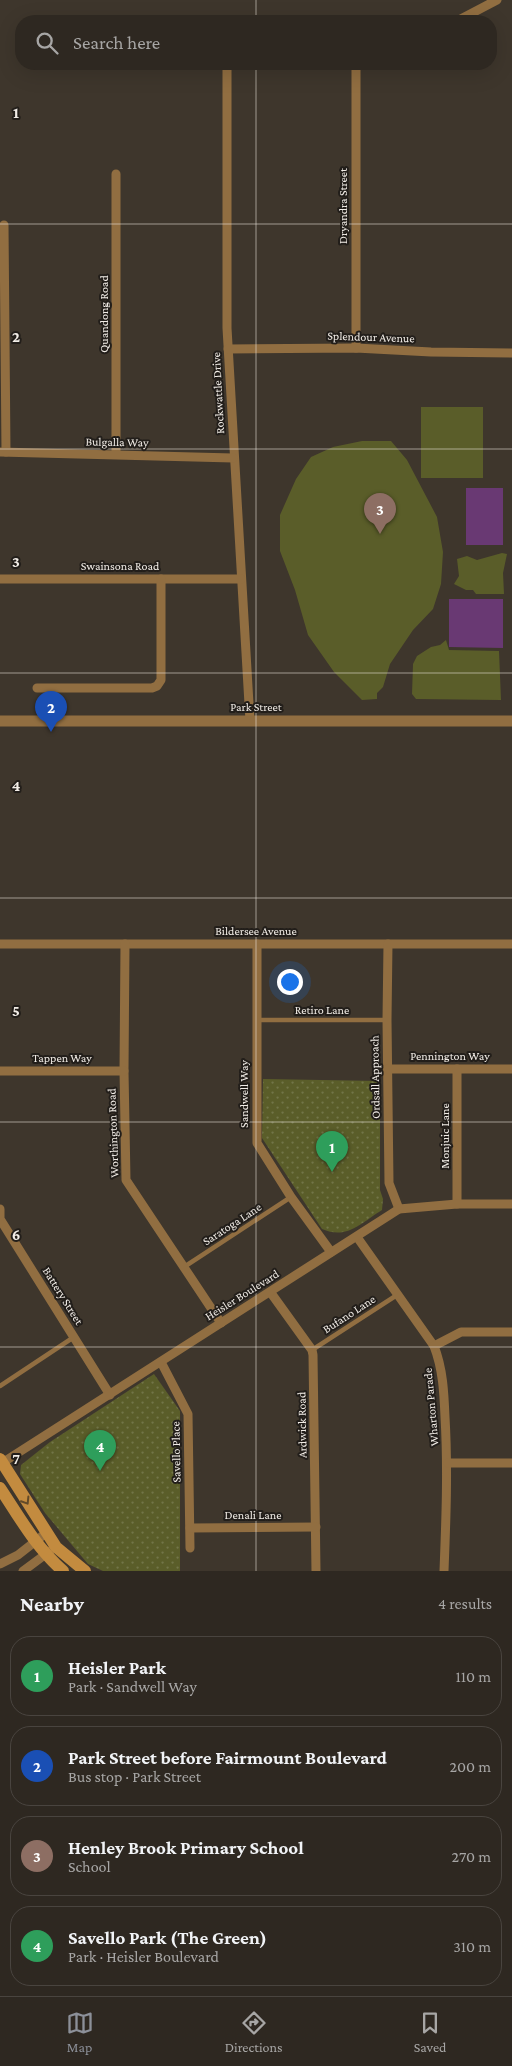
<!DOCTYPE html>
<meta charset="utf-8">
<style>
:root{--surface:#2e2821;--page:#3a342e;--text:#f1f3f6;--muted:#a7a6a5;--line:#49443f;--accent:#8c9099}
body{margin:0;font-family:"Crimson Pro",serif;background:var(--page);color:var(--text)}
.you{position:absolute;left:289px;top:981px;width:18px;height:18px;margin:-12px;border:4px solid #fff;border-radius:50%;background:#1a73e8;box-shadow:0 0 0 8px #1a73e833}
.badge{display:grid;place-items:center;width:32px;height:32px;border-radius:50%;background:var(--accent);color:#fff;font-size:16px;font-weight:700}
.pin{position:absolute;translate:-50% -41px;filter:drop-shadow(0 1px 2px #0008)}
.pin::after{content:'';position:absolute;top:26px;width:18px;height:15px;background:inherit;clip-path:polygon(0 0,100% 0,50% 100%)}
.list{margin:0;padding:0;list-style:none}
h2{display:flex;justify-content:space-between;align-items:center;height:65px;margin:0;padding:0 20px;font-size:21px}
h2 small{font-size:16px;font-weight:400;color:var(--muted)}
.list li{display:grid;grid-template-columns:32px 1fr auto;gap:15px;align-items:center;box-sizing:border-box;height:80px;margin:0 10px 10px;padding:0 10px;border:1px solid var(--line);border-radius:20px}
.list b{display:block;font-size:19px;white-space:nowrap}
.list p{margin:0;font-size:16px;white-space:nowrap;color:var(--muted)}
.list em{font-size:16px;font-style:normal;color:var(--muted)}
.icon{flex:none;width:28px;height:28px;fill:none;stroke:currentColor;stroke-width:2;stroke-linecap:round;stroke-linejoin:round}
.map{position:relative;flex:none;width:512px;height:1571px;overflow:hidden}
.search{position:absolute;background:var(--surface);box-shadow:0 5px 20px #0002;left:15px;right:15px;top:15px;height:55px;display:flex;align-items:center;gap:12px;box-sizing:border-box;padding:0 18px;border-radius:20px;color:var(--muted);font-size:19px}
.sheet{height:425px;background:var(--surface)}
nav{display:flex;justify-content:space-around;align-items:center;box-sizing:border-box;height:70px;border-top:1px solid var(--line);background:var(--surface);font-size:14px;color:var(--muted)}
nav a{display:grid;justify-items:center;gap:2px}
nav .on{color:var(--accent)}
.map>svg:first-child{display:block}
.grass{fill:#5a5d29}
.park{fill:url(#park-dots)}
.building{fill:#693973}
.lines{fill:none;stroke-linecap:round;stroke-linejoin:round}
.service{stroke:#916e41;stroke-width:4.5}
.minor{stroke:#916e41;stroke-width:9}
.tertiary{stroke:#916e41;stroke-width:11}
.secondary{stroke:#c38b3f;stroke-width:12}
.oneway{stroke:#624a29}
.grid{fill:none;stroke:#f2ede7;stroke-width:1;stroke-opacity:0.55}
.labels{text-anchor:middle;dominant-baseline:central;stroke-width:4;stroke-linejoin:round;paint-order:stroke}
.street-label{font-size:12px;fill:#f2ede7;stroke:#221e1a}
.grid-label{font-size:16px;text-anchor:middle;font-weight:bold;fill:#f2ede7;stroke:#221e1a;stroke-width:4;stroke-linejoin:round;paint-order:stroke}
</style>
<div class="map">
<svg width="512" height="1571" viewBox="0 0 512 1571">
<defs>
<pattern id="park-dots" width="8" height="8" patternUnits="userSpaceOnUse" patternTransform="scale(1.25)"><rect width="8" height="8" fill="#5a5d29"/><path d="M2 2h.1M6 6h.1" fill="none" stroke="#727548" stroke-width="1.8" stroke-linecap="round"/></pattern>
</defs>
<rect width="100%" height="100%" fill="#3e362c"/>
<g class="grass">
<rect x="421" y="407" width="62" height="71"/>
<path d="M362 441H391L407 460 437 517 443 552 441 584 433 609 413 630 390 664 383 687 377 693V699L362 700 334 672 308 635 295 590 280 551V515L296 479 311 457 333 447Z"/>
<path d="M502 553 507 554 503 573 504 594H476L473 590H466L454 584 459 576 457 559 467 556 477 560Z"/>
<path d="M446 640 449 650 499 651 501 700 416 699 412 694 413 664 417 656 431 647 440 645Z"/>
</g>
<g class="park">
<path d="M263 1079 380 1081V1190L383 1199 382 1210C361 1223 347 1240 322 1229L262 1138Z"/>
<path d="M154 1374 180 1411V1571H103L88 1564 45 1513 20 1474 21 1465 50 1442Z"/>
</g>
<g class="building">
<rect x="466" y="488" width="37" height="57"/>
<path d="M449 599H503V648L449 647Z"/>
</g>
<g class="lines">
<g class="service">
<path d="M258 1020H387"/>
<path d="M184 1267 291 1197"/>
<path d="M312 1350 397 1295"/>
<path d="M0 1386 74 1337"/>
</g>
<g class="minor">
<path d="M457 21 497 0"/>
<path d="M227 64V328L250 721"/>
<path d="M356 64V348"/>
<path d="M116 174V454"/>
<path d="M4 225 6 452"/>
<path d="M228 349 356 348 431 352 512 353"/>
<path d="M0 452 233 458"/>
<path d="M0 579H241"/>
<path d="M37 688H152L157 686 161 680V579"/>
<path d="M0 944H512"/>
<path d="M125 944 124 1071 126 1180 221 1323"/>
<path d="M257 944V1143L291 1197 331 1252"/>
<path d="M388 944 387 1020 389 1183 399 1209"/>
<path d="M388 1069H512"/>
<path d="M457 1069V1204"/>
<path d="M0 1071H124"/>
<path d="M0 1209V1219L110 1395"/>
<path d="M357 1237 434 1346C443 1369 444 1393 445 1417 448 1469 446 1520 444 1571"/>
<path d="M271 1293 312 1350 313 1355 316 1571"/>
<path d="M434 1346 461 1332H512"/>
<path d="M161 1362 188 1414 190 1548"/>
<path d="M2 1463 399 1209 457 1204H512"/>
<path d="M448 1463H512"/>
<path d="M190 1528 316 1527"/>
<path d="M0 1564 18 1555 46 1533"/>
<path d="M23 1571 50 1551"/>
</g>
<path class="tertiary" d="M0 721H512"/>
<g class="secondary">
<path d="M0 1459 56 1547 85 1571"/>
<path d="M0 1488C20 1518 35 1546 63 1571"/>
</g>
</g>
<defs><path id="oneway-chevron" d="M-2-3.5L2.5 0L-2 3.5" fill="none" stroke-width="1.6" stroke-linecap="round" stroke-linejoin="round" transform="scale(1.25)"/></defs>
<use class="oneway" href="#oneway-chevron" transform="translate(26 1501) rotate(58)"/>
<path class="grid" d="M256 0V21M256 64V1571M0 224H512M0 449H512M0 673H512M0 898H512M0 1122H512M0 1347H512"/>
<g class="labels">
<g class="street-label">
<text transform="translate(343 206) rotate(-90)">Dryandra Street</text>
<text transform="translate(104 314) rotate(-90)">Quandong Road</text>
<text transform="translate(371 337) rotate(2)">Splendour Avenue</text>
<text transform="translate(218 393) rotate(-93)">Rockwattle Drive</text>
<text transform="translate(117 442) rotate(1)">Bulgalla Way</text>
<text x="120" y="566">Swainsona Road</text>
<text x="256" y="707">Park Street</text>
<text x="256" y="931">Bildersee Avenue</text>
<text x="322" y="1010">Retiro Lane</text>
<text x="450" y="1056">Pennington Way</text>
<text x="62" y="1058">Tappen Way</text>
<text transform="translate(375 1077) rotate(-91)">Ordsall Approach</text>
<text transform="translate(244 1094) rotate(-90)">Sandwell Way</text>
<text transform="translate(113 1133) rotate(-92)">Worthington Road</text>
<text transform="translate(445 1136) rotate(-90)">Monjuic Lane</text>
<text transform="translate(232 1224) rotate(-33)">Saratoga Lane</text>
<text transform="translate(242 1295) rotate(-32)">Heisler Boulevard</text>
<text transform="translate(63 1296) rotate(58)">Battery Street</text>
<text transform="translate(349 1314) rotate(-33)">Bufano Lane</text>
<text transform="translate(431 1407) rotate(-95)">Wharton Parade</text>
<text transform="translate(302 1425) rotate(-91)">Ardwick Road</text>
<text transform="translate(176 1452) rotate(-91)">Savello Place</text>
<text x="253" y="1515">Denali Lane</text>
</g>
</g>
<g class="grid-label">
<text x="16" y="118">1</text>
<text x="16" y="342">2</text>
<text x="16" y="567">3</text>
<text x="16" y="791">4</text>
<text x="16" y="1016">5</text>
<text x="16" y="1240">6</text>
<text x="16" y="1464">7</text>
</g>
</svg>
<div class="you"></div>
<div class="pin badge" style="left:332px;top:1172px;background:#2e9e5b">1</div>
<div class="pin badge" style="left:51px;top:732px;background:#1a4fb4">2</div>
<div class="pin badge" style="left:380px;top:534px;background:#8d6e63">3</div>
<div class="pin badge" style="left:100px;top:1471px;background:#2e9e5b">4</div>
<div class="search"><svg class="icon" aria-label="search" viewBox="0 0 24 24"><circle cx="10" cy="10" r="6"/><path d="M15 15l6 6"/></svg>Search here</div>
</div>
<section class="sheet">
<h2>Nearby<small>4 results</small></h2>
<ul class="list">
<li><span class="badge" style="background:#2e9e5b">1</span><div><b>Heisler Park</b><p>Park · Sandwell Way</p></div><em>110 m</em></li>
<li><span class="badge" style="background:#1a4fb4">2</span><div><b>Park Street before Fairmount Boulevard</b><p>Bus stop · Park Street</p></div><em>200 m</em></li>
<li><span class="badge" style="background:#8d6e63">3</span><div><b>Henley Brook Primary School</b><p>School</p></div><em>270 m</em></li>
<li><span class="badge" style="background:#2e9e5b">4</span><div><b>Savello Park (The Green)</b><p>Park · Heisler Boulevard</p></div><em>310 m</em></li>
</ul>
</section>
<nav>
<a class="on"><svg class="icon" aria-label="map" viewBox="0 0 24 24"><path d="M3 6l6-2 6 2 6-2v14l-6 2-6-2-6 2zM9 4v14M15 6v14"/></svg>Map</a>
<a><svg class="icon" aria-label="directions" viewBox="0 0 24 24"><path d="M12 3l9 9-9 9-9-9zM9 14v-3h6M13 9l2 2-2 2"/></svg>Directions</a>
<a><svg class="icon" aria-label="saved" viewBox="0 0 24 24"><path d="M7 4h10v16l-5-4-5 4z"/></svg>Saved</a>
</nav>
